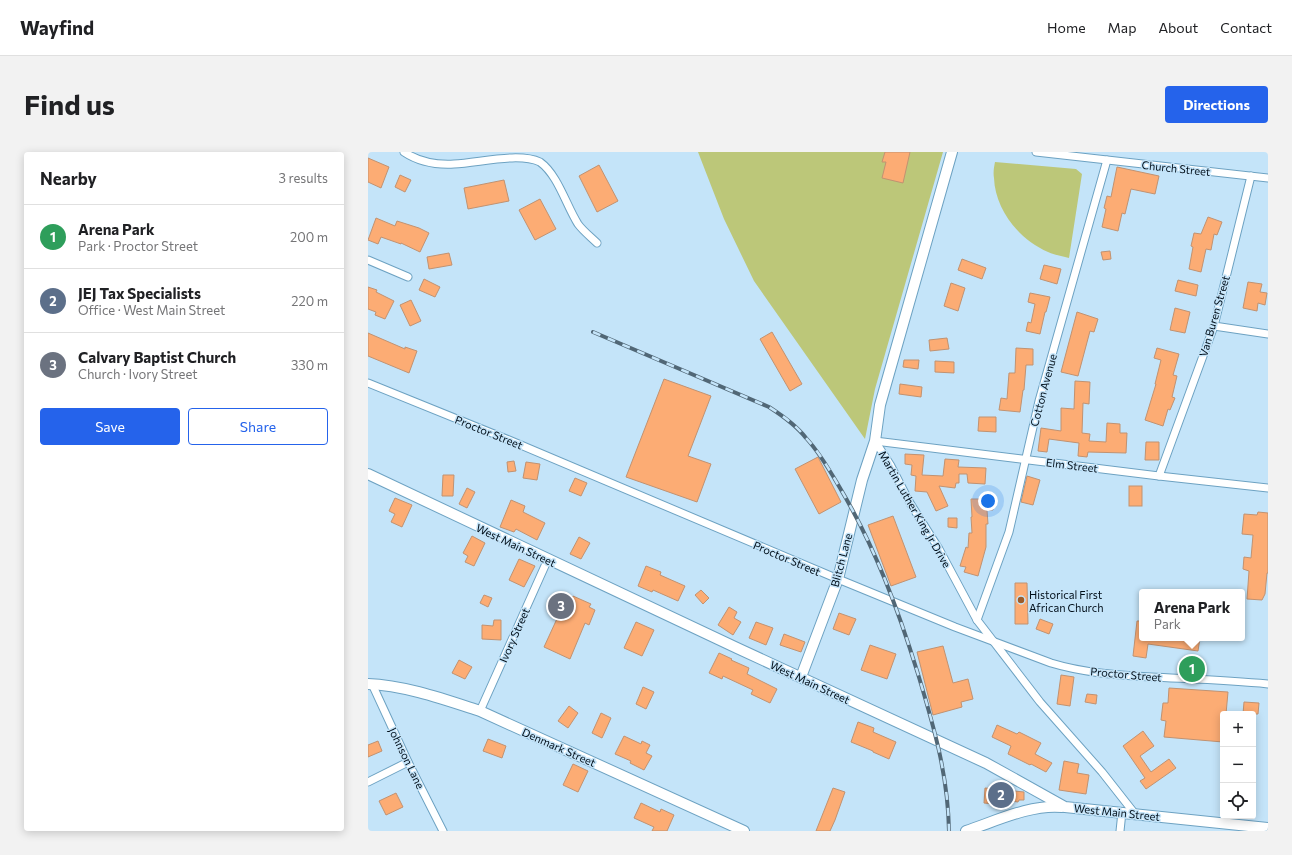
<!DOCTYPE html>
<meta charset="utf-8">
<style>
:root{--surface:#fff;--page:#f2f2f2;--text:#202124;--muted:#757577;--line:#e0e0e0;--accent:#2563eb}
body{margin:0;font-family:Commissioner,sans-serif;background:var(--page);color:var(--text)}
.controls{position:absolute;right:12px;bottom:12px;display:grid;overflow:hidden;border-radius:4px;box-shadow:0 2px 10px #0003}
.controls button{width:36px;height:36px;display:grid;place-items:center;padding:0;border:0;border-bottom:1px solid var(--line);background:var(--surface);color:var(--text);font:20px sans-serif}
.you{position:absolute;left:620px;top:349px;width:14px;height:14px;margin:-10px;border:3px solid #fff;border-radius:50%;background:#1a73e8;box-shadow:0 0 0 6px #1a73e833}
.badge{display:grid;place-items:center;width:26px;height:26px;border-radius:50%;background:var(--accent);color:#fff;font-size:13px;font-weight:700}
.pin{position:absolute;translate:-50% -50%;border:2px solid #fff;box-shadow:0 1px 4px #0006}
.popup{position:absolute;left:771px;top:437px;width:106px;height:52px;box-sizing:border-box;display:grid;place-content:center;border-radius:4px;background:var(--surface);filter:drop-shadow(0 1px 3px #0005);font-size:13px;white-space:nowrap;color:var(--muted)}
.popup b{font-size:15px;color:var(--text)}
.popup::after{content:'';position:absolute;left:50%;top:100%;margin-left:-8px;border:8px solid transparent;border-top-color:var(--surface)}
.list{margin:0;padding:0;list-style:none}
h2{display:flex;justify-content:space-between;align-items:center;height:52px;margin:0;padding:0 16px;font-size:17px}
h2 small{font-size:13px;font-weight:400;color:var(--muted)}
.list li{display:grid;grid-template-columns:26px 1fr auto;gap:12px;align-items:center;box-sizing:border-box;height:64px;padding:0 16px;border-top:1px solid var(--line)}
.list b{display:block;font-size:15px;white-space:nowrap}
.list p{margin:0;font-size:13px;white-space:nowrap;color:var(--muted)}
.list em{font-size:13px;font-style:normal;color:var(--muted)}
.actions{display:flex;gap:8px;padding:12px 16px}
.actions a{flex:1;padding:9px 0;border:1px solid var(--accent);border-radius:4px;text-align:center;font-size:14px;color:var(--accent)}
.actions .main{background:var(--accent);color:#fff}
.icon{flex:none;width:22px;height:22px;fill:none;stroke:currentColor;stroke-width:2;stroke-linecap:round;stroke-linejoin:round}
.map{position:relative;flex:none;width:900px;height:679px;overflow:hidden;border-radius:4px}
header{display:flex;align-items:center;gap:24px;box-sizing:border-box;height:56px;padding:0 20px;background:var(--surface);border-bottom:1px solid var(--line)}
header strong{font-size:19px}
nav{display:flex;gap:22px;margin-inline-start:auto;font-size:14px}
.intro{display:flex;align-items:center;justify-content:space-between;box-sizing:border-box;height:96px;padding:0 24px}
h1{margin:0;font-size:28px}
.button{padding:10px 18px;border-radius:4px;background:var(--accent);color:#fff;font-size:14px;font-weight:700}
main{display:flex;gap:24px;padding:0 24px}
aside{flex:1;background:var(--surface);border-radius:4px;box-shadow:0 2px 10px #0003}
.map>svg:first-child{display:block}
.green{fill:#bcc779}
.building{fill:#fcac74;stroke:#c19271}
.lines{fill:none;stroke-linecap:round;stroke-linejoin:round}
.street-casing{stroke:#6da2c2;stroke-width:9}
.secondary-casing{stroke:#6da2c2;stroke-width:12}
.street{stroke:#fff;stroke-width:7}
.secondary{stroke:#fff;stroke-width:10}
.rail-casing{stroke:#516776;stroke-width:4}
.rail{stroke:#c4e4f9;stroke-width:2.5;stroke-dasharray:8;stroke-linecap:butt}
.poi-dot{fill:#9e5c29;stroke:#c4e4f9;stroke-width:1.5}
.labels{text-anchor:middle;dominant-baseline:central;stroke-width:3;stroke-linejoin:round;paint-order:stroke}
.street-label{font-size:11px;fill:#000e19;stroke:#c4e4f9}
.poi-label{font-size:11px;fill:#000e19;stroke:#c4e4f9;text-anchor:start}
</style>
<header>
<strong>Wayfind</strong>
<nav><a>Home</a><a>Map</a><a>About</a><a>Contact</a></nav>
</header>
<div class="intro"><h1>Find us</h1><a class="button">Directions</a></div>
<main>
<aside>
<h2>Nearby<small>3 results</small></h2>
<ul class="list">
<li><span class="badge" style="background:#2e9e5b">1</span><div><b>Arena Park</b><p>Park · Proctor Street</p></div><em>200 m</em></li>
<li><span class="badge" style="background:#5c6f8a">2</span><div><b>JEJ Tax Specialists</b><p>Office · West Main Street</p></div><em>220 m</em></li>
<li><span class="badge" style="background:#6b7280">3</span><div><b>Calvary Baptist Church</b><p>Church · Ivory Street</p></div><em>330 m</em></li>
</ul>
<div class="actions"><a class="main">Save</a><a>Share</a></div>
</aside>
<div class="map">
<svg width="900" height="679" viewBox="0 0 900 679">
<rect width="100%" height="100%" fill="#c4e4f9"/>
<g class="green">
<path d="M330 0H575L507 237 497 287 386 129 356 67Z"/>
<path d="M627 10 708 17 714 22 701 106C694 104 686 103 680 100 651 88 627 57 626 26 625 21 626 15 627 10Z"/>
</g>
<g class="building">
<path d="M517 0H542L535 31 514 26 518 10H514Z"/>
<path d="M0 6 21 15 13 36 0 30Z"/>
<path d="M231 13 250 49 229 60 211 24Z"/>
<path d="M749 15 791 24 787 42 763 37 757 62 754 61 750 79 734 75 738 57 736 56 739 44 743 45Z"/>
<path d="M32 23 43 28 37 40 27 35Z"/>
<path d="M136 28 141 49 100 57 96 36Z"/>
<path d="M172 47 188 77 167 88 151 58Z"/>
<path d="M840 65 854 70 849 83 846 82 843 98 838 97 833 120 821 117 825 95 823 94 826 81 833 82Z"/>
<path d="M8 66 27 74 29 69 51 76 61 81 52 100 33 91V92L13 85 10 92 0 88Z"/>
<path d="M742 99 743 107 735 108 733 100Z"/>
<path d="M81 101 84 113 61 117 59 105Z"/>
<path d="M594 107 618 116 614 127 590 118Z"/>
<path d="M676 113 693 117 689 132 672 127Z"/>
<path d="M56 127 72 135 67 145 51 138Z"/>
<path d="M810 128 830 133 828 144 807 139Z"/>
<path d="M880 130 894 132 892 140 899 141 897 153 890 151 889 159 875 156Z"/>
<path d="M583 131 597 136 590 159 576 154Z"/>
<path d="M0 135 9 138 8 140 26 149 17 167 7 163 8 160 0 157Z"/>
<path d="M662 141 682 145 678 160H677L672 182 658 179 660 170 663 171 667 152 660 150Z"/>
<path d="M43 148 53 169 42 174 32 153Z"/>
<path d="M807 156 822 160 817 181 802 178Z"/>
<path d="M709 160 730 167 726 180 722 179 710 224 693 220Z"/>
<path d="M404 180 434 232 422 239 392 187Z"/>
<path d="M0 181 37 197V195L49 199 41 221 0 204Z"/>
<path d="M579 186 581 197 562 199 561 188Z"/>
<path d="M648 196 665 197V213H658L656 238H655L652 260 631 258 633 246 639 247 641 221H647Z"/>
<path d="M789 196 811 202 805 223 809 224 804 245 807 246 802 258 800 257 795 274 777 268 788 232H787L793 208 786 206Z"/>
<path d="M536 208H551L550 217 535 215Z"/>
<path d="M567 209 586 210V221L567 220Z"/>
<path d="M296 227 343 244 320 304 343 312 329 350 258 325Z"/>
<path d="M707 229 722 230 721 252 715 251 714 281 722 282 721 289 738 290 739 271 752 272V281H759L758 301 720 300 719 305 710 304 711 291 681 287 679 300 670 299 673 276 693 279V256L706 257Z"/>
<path d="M532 232 554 235 553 245 531 242Z"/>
<path d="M611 265H628V280L610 279Z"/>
<path d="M778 290H791V308H777Z"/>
<path d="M537 302 556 303 554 323 575 324 577 307 591 308 590 315 618 316 617 332 600 331 599 322H591V331H588L587 336 571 334 580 354 568 359 559 340 547 339 548 324 543 323 544 313 537 312Z"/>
<path d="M450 305 473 350 451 362 427 317Z"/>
<path d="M146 309 148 319 140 320 139 310Z"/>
<path d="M158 310 172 312 169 328 155 326Z"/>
<path d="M75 323H86L85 344H74Z"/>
<path d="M659 324 672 328 665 353 653 350Z"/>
<path d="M207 326 219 331 213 344 201 339Z"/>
<rect x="761" y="334" width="13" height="20"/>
<path d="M99 336 107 340 99 356 91 352Z"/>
<path d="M27 346 44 353 34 375 23 370 27 362 21 359Z"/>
<path d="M603 347H625V358H619L620 372H618V395L610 424 596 420 598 415 592 414 598 395 600 396 601 381H604L603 365H604Z"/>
<path d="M143 348 157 354 155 360 177 371 169 388 148 377 146 380 132 375Z"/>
<path d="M890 360 900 361V421H899L897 442 894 448 879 447 881 419 875 417 876 405 883 406 885 383 874 382 876 362 889 363Z"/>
<path d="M525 364 548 425 523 434 500 373Z"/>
<path d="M580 366H589V376L580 375Z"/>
<path d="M104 384 117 391 106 414 97 410 100 404 95 401Z"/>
<path d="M211 385 222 391 213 407 202 402Z"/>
<path d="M151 407 167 414 156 435 141 428Z"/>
<path d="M278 414 293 420 292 423 317 434 310 449 285 438 284 440 270 434Z"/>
<path d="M647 431H659L660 472H647Z"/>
<path d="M333 438 341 446 335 452 327 443Z"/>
<path d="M116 443 124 446 120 455 112 451Z"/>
<path d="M205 444 223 452 221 455 227 458 221 473 217 471 202 507 176 495 193 458 198 461Z"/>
<path d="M361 455 369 460 366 466 373 470 365 483 350 473Z"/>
<path d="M471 461 488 467 481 483 465 477Z"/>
<path d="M672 467 685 472 681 482 668 477Z"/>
<path d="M126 468H133V488L114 487V473L125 474Z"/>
<path d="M769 469H774V486H832L830 499 780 492 778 506 765 504Z"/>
<path d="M268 470 286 478 274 504 256 496Z"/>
<path d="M388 470 405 476 398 493 381 486Z"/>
<path d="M416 482 437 490 433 500 412 493Z"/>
<path d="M502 493 528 502 519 527 493 518Z"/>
<path d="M575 494 585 531 600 527 605 547 593 550 594 555 565 563 549 500Z"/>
<path d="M351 501 364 507 363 508 381 516 379 522 409 537 402 551 383 542 385 538 355 524 354 527 341 521Z"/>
<path d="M91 508 104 515 97 527 84 521Z"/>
<path d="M693 523 706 525 702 554 689 552Z"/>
<path d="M275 535 286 540 278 557 268 552Z"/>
<path d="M801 536 860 540 858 562H855V590L796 585 798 569 793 568 795 551H800Z"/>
<path d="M719 542 729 543 728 552 717 550Z"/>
<path d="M876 550 891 551 890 562H875Z"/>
<path d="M201 554 210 561 200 576 190 569Z"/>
<path d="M233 561 243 566 234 586 224 581Z"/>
<path d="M490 570 506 576 505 580 528 590 521 607 505 600V599L483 590Z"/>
<path d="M629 573 649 582 651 580 673 591 667 602 684 611 678 620 663 612 662 613 640 602 643 594 624 585Z"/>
<path d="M775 579 786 594 772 604 783 620 801 607 808 616 778 637 772 629 777 626 755 594Z"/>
<path d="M256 584 273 592 274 589 282 593 278 601 284 604 276 618 262 611 263 609 247 602Z"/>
<path d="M120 587 138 594 134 606 115 599Z"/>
<path d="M10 589 14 599 0 605V593Z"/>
<path d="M696 609 711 612 709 621 721 623 718 642 691 638Z"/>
<path d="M205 612 220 619 210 640 195 633Z"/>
<path d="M465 636 477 640 467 668 462 679H448Z"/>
<path d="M617 636 656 640V648H651L650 650 636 648V653L616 651Z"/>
<path d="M28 641 35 655 18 663 11 649Z"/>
<path d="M273 651 292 660 293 657 306 663 299 679H284L286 675 266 666Z"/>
</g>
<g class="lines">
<g class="street-casing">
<g id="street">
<path d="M36 0C51 10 68 13 86 12 111 11 150 0 172 10 190 23 198 53 210 72 215 79 223 85 229 91"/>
<path d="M668 0 900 26"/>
<path d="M0 108 40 125"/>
<path d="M846 174 900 182"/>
<path d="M0 231 141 288 470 427 587 475 683 511C716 521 749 523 783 525 822 527 861 528 900 532"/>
<path d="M507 289 523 314 542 351 571 397 609 468 672 550 734 620 767 662"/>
<path d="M507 289 791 324 900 336"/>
<path d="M791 324 846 174 883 24"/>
<path d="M609 468 641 380 671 249 739 8"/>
<path d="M4 532 40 610 75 679"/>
<path d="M112 559 180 407"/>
<path d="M0 630 40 610"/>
<path d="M752 679 754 660"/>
</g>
</g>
<g class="secondary-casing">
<g id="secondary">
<path d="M0 322 369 496 618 611 697 655 900 676"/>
<path d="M433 525 470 427 494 328 507 289 512 253 584 0"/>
<path d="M0 532C36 533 78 548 112 559L376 679"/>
<path d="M598 679C628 669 663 652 694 655"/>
</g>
</g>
<use href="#street" class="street"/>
<use href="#secondary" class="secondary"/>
<g class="rail-casing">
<path id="rail" d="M225 180 401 255C415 264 428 273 438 286 452 301 462 319 472 336 507 395 530 457 550 522 566 575 580 623 581 679"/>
</g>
<use href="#rail" class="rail"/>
</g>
<circle class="poi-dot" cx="653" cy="448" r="4"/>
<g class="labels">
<g class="street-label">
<text transform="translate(808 16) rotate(6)">Church Street</text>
<text transform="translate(846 164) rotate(-74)">Van Buren Street</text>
<text transform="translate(675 238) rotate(-75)">Cotton Avenue</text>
<text transform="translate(121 280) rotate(22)">Proctor Street</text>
<text transform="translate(704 313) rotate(7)">Elm Street</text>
<text transform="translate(547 357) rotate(60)">Martin Luther King Jr Drive</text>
<text transform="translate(148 393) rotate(25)">West Main Street</text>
<text transform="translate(419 406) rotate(23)">Proctor Street</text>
<text transform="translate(473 408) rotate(-75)">Blitch Lane</text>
<text transform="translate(146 483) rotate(-66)">Ivory Street</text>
<text transform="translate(758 522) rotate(5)">Proctor Street</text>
<text transform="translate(442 530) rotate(25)">West Main Street</text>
<text transform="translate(191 595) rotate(24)">Denmark Street</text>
<text transform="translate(39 606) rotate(64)">Johnson Lane</text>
<text transform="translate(749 660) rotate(6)">West Main Street</text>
</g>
<g class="poi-label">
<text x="661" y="442">Historical First<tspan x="661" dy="13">African Church</tspan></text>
</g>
</g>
</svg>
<div class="controls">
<button>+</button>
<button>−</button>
<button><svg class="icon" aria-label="locate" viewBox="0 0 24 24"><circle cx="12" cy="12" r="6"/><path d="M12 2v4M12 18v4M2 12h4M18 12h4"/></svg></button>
</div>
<div class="you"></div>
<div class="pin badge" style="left:824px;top:517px;background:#2e9e5b">1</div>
<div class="popup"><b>Arena Park</b>Park</div>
<div class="pin badge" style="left:633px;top:643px;background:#5c6f8a">2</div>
<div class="pin badge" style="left:193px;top:454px;background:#6b7280">3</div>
</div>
</main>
